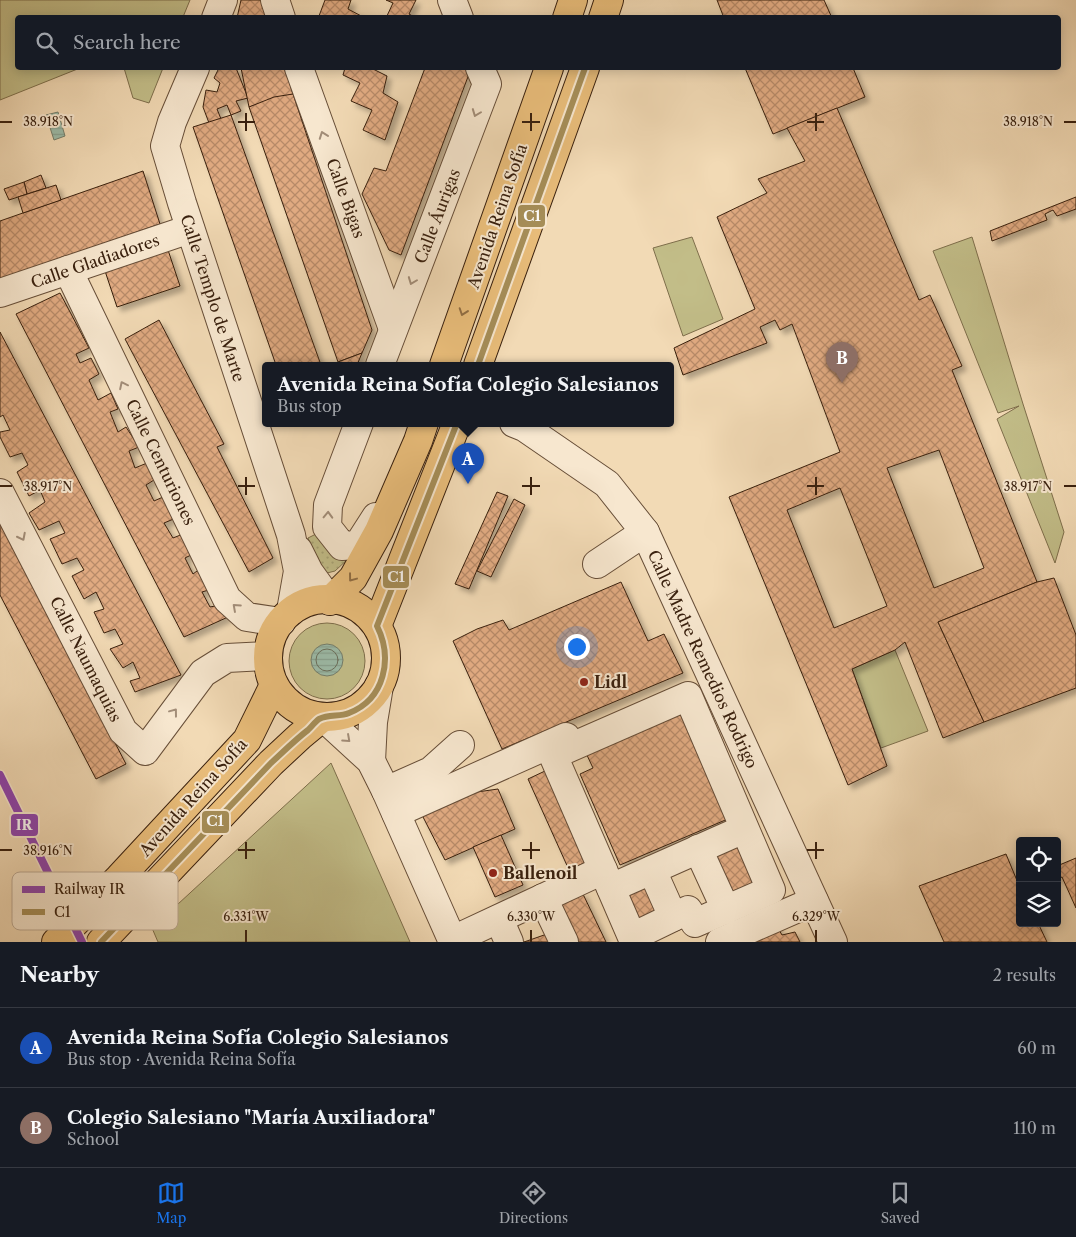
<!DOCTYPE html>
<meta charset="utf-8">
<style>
:root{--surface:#171b24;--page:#20242c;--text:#f1f3f6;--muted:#9ea1a6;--line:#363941;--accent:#1a73e8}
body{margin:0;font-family:"Libre Caslon Text",serif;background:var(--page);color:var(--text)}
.controls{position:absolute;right:15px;bottom:15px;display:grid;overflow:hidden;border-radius:5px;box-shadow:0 2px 12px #0003}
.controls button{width:45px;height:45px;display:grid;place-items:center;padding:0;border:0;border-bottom:1px solid var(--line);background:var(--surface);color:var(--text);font:25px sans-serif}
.you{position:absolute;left:576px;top:646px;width:18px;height:18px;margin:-12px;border:4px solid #fff;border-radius:50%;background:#1a73e8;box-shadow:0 0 0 8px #1a73e833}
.badge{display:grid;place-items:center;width:32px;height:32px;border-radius:50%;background:var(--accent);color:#fff;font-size:16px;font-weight:700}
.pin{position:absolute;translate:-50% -41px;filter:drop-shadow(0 1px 2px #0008)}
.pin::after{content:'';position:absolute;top:26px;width:18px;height:15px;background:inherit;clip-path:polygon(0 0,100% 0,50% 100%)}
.popup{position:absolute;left:262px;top:362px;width:412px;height:65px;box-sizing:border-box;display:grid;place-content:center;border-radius:5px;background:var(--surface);filter:drop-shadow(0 1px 4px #0005);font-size:16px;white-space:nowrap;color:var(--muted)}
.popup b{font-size:19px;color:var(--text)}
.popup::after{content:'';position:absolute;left:50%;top:100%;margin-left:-10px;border:10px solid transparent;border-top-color:var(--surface)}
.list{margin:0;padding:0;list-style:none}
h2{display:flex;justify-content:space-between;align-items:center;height:65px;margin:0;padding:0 20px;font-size:21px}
h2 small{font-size:16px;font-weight:400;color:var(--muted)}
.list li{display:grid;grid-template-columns:32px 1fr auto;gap:15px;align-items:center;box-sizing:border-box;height:80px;padding:0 20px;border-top:1px solid var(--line)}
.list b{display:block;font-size:19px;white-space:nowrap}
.list p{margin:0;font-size:16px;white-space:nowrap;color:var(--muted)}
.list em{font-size:16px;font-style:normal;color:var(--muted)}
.icon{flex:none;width:28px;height:28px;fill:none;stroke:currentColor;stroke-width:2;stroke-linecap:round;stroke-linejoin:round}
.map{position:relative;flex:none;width:1076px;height:942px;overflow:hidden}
.search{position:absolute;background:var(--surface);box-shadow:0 2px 12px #0003;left:15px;right:15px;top:15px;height:55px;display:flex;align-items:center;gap:12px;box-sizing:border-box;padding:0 18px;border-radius:5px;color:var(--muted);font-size:19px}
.sheet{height:225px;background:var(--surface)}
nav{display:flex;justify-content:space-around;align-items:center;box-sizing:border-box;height:70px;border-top:1px solid var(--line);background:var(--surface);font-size:14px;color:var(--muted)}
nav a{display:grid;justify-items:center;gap:2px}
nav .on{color:var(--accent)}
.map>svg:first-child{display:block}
.grass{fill:url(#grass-dots);stroke:#7e6e4b}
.green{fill:#c2bd88;stroke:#7e6e4b}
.water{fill:url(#water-rules);stroke:#747d6a}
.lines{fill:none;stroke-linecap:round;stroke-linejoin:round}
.shore{stroke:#6a6e5b;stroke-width:1}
.building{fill:url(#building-cross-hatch);stroke:#39200e;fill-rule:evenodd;filter:url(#shadow)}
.minor-casing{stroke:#674e38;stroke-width:30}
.highway-casing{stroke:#39200e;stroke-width:30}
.minor{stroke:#f7e7cf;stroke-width:28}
.highway{stroke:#e9bd7a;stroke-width:28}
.bus-1-casing{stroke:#f7e7cf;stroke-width:10}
.bus-1{stroke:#a68e58;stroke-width:6}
.rail-1-casing{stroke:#f7e7cf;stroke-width:11}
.rail-1{stroke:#8e44ad;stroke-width:8}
.oneway{stroke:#a28d78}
.oneway2{stroke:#916e44}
.ticks{fill:none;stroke:#39200e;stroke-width:2}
.poi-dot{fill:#8f2418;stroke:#f7e7cf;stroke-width:2}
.labels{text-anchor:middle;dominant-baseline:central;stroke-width:4;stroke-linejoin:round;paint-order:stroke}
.street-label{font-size:16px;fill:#39200e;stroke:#f7e7cf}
.poi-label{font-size:16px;font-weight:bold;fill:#39200e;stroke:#f7e7cf;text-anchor:start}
.key{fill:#f7e7cf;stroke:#beab95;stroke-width:1}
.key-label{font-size:14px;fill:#39200e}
.ticks-label{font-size:12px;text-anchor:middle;fill:#39200e;stroke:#f7e7cf;stroke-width:4;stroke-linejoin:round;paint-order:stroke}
.line-badge{stroke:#f7e7cf;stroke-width:2}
.badge-label{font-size:14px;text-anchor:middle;font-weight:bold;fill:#fff}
</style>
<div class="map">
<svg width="1076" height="942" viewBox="0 0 1076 942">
<defs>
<pattern id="grass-dots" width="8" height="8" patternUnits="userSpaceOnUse" patternTransform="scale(1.25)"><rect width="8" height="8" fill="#c2bd88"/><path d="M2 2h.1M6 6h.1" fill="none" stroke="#a7a274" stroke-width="1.8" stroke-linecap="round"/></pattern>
<pattern id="water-rules" width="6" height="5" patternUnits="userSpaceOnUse" patternTransform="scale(1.25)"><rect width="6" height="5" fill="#9cbba8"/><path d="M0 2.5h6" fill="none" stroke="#87a08f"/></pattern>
<pattern id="building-cross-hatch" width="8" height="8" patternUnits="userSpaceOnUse" patternTransform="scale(1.25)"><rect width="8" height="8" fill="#e0aa81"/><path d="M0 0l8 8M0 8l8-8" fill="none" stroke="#b78a68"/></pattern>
<filter id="shadow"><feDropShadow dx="4.5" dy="4.5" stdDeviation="2.5" flood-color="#0004"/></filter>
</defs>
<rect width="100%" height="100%" fill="#f2dab5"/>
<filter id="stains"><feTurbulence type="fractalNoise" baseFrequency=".004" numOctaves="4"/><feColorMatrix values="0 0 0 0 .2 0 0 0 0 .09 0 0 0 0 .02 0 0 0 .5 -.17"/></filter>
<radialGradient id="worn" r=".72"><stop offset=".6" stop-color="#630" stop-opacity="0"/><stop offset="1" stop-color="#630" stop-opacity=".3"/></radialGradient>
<path class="grass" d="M316 534 349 558 335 571 323 574 315 561 308 538Z"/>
<g class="green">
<path d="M0 0H190L183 17 18 18V68H80L0 100Z"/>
<path d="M124 68H163L149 103 133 98Z"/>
<path d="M692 237 723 319 683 336 653 248Z"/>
<path d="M972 237 1023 404 1064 532 1055 563 997 419 1019 406 998 413 933 251Z"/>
<circle cx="327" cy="661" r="38"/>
<path d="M895 650 928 731 881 748 852 669Z"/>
<path d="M331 763 410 942H158L152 928Z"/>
</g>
<g class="water">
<path d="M58 112 65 136 54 140 46 115Z"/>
<circle cx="327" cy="660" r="16"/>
</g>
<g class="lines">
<circle class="shore" cx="327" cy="660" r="11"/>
</g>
<g class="building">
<path d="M241 0H264L269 18H237Z"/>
<path d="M325 0H351L348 9 365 18H322L319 16Z"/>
<path d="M386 0H416L409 14 416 18H386L393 3Z"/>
<path d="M717 0H824L832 18H724Z"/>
<path d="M219 68H236L248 98 236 101 241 111 231 115 227 105 217 109 221 119 209 123 203 107 206 90 217 92 220 83 214 78Z"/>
<path d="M241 68H285L293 94 249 107Z"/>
<path d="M345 68H371L387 76 383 93 398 102 385 140 363 130 372 110 351 101 360 83 343 75Z"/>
<path d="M425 68H467L469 74 401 255 389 250 362 194 374 168 386 171Z"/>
<path d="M745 68H853L865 97 773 134Z"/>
<path d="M293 94 372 330 362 353 338 362 249 107 274 97Z"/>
<path d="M837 108 919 300 930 295 962 366 952 370 1037 582 938 622 984 722 943 738 905 642 895 650 852 669 887 766 848 785 729 497 840 452 792 324 780 330 775 320 760 327 767 343 683 375 674 348 755 309 717 217 767 193 758 179 805 161 787 128ZM939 450 984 568 934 588 887 468ZM840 488 887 606 834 628 787 510Z"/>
<path d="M231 115 321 365H276L193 127Z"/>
<path d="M143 171 160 224 0 279V221Z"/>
<path d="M41 175 46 188 27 194 24 182Z"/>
<path d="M24 182 27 194 9 200 4 189Z"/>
<path d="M56 185 61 200 23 213 18 197Z"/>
<path d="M1076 197V209L1057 216 1053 210 1045 214 1047 220 992 241 990 231Z"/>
<path d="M168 250 180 286 117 307 105 271Z"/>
<path d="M60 293 89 348 76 354 80 363 91 358 99 374 89 380 98 400 111 393 118 409 110 412 118 432 126 427 139 447 129 451 135 468 147 463 154 480 146 485 154 501 163 497 176 518 164 523 173 538 183 534 193 554 185 558 193 574 201 568 212 589 202 592 210 607 220 605 228 617 184 637 16 314Z"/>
<path d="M159 320 224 444 217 447 273 558 249 572 125 339Z"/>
<path d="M0 332 181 675 135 692 130 681 140 678 133 662 123 668 110 649 123 644 115 629 104 633 94 612 104 609 96 592 84 599 72 576 84 570 77 558 62 564 50 539 65 533 59 521 39 530 29 513 45 502 40 490 29 496 17 472 28 465 22 453 10 457 0 437V432L10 430 3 415 0 417Z"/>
<path d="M362 353 357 365H339L338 362Z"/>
<path d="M497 492 508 496 469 589 455 584Z"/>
<path d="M514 499 525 505 491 577 477 571Z"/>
<path d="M0 522 126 764 96 779 0 595Z"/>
<path d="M1054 578 1076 635V688L984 722 938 622 1037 582Z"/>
<path d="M621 582 648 641 664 634 683 673 502 749 453 641 477 629 503 620 509 630Z"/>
<path d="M683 709 730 818 620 865 580 774 593 768 585 751Z"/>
<path d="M545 771 586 862 569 870 528 779Z"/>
<path d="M498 789 515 829 445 860 422 815 477 792Z"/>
<path d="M501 835 523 885 495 897 473 847Z"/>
<path d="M738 838 756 885 728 895 706 852Z"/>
<path d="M1006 854 1018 883H1020V923H1038L1047 942H944L919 886Z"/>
<path d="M1076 858V908L1062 877 1057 879V866Z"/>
<path d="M647 877 663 913 635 924 619 890Z"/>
<path d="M582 892 606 942H573L554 904Z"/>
<path d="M775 923 782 935 795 932 800 942H733Z"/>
<path d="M547 934 550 942H524Z"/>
</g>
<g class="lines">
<g class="minor-casing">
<g id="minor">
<path d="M275 0 281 18"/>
<path d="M452 0 459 18"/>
<path d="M216 18 223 0"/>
<path d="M195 68 172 122 165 146 182 203 291 535 298 571 291 611"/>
<path d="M299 68 393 329"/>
<path d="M68 270 227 599 247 617 281 622"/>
<path d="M0 293 190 229"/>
<path d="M380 365 487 84 480 68"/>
<path d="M359 423 328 505 327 527 342 546 358 545 376 517"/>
<path d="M514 423 524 427 607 484 645 532 833 942"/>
<path d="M0 493 123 731 145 751 203 673 227 658 268 656"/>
<path d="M298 550 309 572 330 601"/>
<path d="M597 564 645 532"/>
<path d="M323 717 371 761 386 791 453 942"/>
<path d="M549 745 553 755 603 870 632 937 688 910 695 923 771 890 688 696 553 755"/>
<path d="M371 761 373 722 379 686"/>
<path d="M386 791 431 771 460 745"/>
<path d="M396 813 566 737"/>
<path d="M698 849 726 910"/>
<path d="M652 870 673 917"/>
<path d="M611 888 744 829"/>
<path d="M543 898 564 942"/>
<path d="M499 919 509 942"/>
<path d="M453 940 603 870"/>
<path d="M720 942 814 901"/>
</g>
</g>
<g class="highway-casing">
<g id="highway">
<path d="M567 18 573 0"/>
<path d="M603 18 609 0"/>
<path d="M444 365 549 68"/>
<path d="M478 365 585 68"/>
<circle cx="327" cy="658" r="59"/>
<path d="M330 601 353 578 379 531 418 441 424 423"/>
<path d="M377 626 457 423"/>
<path d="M56 942 119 878 247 740 274 685"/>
<path d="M101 942 271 763 300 736 323 717"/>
</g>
</g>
<use href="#minor" class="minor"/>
<use href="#highway" class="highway"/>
<g class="bus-1-casing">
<g id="bus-1">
<path d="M478 365 585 68"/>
<path d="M101 942 271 763C283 752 295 740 308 730 312 726 315 722 319 719 329 714 340 717 349 713 385 699 393 658 377 626L457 423"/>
</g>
</g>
<use href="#bus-1" class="bus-1"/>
<g class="rail-1-casing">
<path id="rail-1" d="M0 775 82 942"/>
</g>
<use href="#rail-1" class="rail-1"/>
</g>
<defs><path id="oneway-chevron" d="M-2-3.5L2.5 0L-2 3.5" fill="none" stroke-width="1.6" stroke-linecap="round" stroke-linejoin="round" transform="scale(1.25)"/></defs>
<g class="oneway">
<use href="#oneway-chevron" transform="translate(476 113) rotate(111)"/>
<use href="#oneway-chevron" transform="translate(323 135) rotate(-110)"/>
<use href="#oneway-chevron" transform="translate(412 281) rotate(111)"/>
<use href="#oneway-chevron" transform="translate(123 385) rotate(-116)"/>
<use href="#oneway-chevron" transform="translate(328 515) rotate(-88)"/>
<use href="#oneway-chevron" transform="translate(22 537) rotate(63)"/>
<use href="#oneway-chevron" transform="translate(236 607) rotate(-138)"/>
<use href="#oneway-chevron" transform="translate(174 712) rotate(-53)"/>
<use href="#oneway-chevron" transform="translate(347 739) rotate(42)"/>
</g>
<g class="oneway2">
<use href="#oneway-chevron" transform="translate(463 312) rotate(109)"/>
<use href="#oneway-chevron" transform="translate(352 578) rotate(127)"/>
</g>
<path class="ticks" d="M246 113V131M531 113V131M816 113V131M0 122H12M238 122H255M522 122H540M807 122H824M1064 122H1076M246 477V495M531 477V495M816 477V495M0 486H12M238 486H255M522 486H540M807 486H824M1064 486H1076M246 842V859M531 842V859M816 842V859M0 850H12M238 850H255M522 850H540M807 850H824M246 930V942M531 930V942M816 930V942"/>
<g class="poi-dot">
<circle cx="584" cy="682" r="5"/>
<circle cx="493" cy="873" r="5"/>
</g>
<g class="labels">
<g class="street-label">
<text transform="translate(346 198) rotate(70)">Calle Bigas</text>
<text transform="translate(437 216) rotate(-69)">Calle Áurigas</text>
<text transform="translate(497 216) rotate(-71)">Avenida Reina Sofía</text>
<text transform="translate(95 261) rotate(-19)">Calle Gladiadores</text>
<text transform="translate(213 298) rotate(72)">Calle Templo de Marte</text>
<text transform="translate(161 462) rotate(64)">Calle Centuriones</text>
<text transform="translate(86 659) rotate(63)">Calle Naumaquias</text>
<text transform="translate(703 659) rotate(65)">Calle Madre Remedios Rodrigo</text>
<text transform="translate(193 797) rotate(-48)">Avenida Reina Sofía</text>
</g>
<g class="poi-label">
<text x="594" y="682">Lidl</text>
<text x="503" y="873">Ballenoil</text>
</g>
</g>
<rect x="12" y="872" width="166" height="58" rx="8" class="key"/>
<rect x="22" y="886" width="23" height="7" fill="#8e44ad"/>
<rect x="22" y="909" width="23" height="6" fill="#a68e58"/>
<g class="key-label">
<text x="54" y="894">Railway IR</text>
<text x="54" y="917">C1</text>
</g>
<g class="ticks-label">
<text x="48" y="126">38.918°N</text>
<text x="1028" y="126">38.918°N</text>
<text x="48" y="491">38.917°N</text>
<text x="1028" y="491">38.917°N</text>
<text x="48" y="855">38.916°N</text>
<text x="246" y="921">6.331°W</text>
<text x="531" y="921">6.330°W</text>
<text x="816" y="921">6.329°W</text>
</g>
<g class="line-badge">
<rect x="517" y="204" width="29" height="24" rx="5" fill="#a68e58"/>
<rect x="382" y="565" width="28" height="24" rx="5" fill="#a68e58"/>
<rect x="201" y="810" width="29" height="24" rx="5" fill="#a68e58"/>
<rect x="10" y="813" width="29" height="24" rx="5" fill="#8e44ad"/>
</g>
<g class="badge-label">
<text x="532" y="221">C1</text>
<text x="396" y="582">C1</text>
<text x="215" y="826">C1</text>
<text x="24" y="830">IR</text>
</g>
<rect width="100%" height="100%" filter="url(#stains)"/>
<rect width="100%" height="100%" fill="url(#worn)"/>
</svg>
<div class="controls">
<button><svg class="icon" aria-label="locate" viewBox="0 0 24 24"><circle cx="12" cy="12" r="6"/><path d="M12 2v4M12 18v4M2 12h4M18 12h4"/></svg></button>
<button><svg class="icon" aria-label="layers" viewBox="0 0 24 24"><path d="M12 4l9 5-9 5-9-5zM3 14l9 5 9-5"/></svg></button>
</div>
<div class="you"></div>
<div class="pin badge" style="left:468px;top:484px;background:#1a4fb4">A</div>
<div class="popup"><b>Avenida Reina Sofía Colegio Salesianos</b>Bus stop</div>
<div class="pin badge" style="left:842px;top:383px;background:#8d6e63">B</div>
<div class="search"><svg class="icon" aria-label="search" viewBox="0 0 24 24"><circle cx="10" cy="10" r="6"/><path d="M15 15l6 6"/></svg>Search here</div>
</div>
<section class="sheet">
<h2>Nearby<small>2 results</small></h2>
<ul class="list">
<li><span class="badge" style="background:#1a4fb4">A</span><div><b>Avenida Reina Sofía Colegio Salesianos</b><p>Bus stop · Avenida Reina Sofía</p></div><em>60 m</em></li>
<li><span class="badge" style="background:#8d6e63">B</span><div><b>Colegio Salesiano &quot;María Auxiliadora&quot;</b><p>School</p></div><em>110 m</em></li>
</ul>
</section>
<nav>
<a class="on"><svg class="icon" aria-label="map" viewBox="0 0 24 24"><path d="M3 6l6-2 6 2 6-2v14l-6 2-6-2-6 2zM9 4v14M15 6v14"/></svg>Map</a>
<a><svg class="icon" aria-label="directions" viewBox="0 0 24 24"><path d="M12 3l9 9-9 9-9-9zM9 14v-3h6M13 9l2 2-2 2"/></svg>Directions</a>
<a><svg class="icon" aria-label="saved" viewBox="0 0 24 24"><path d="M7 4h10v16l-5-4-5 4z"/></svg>Saved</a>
</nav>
